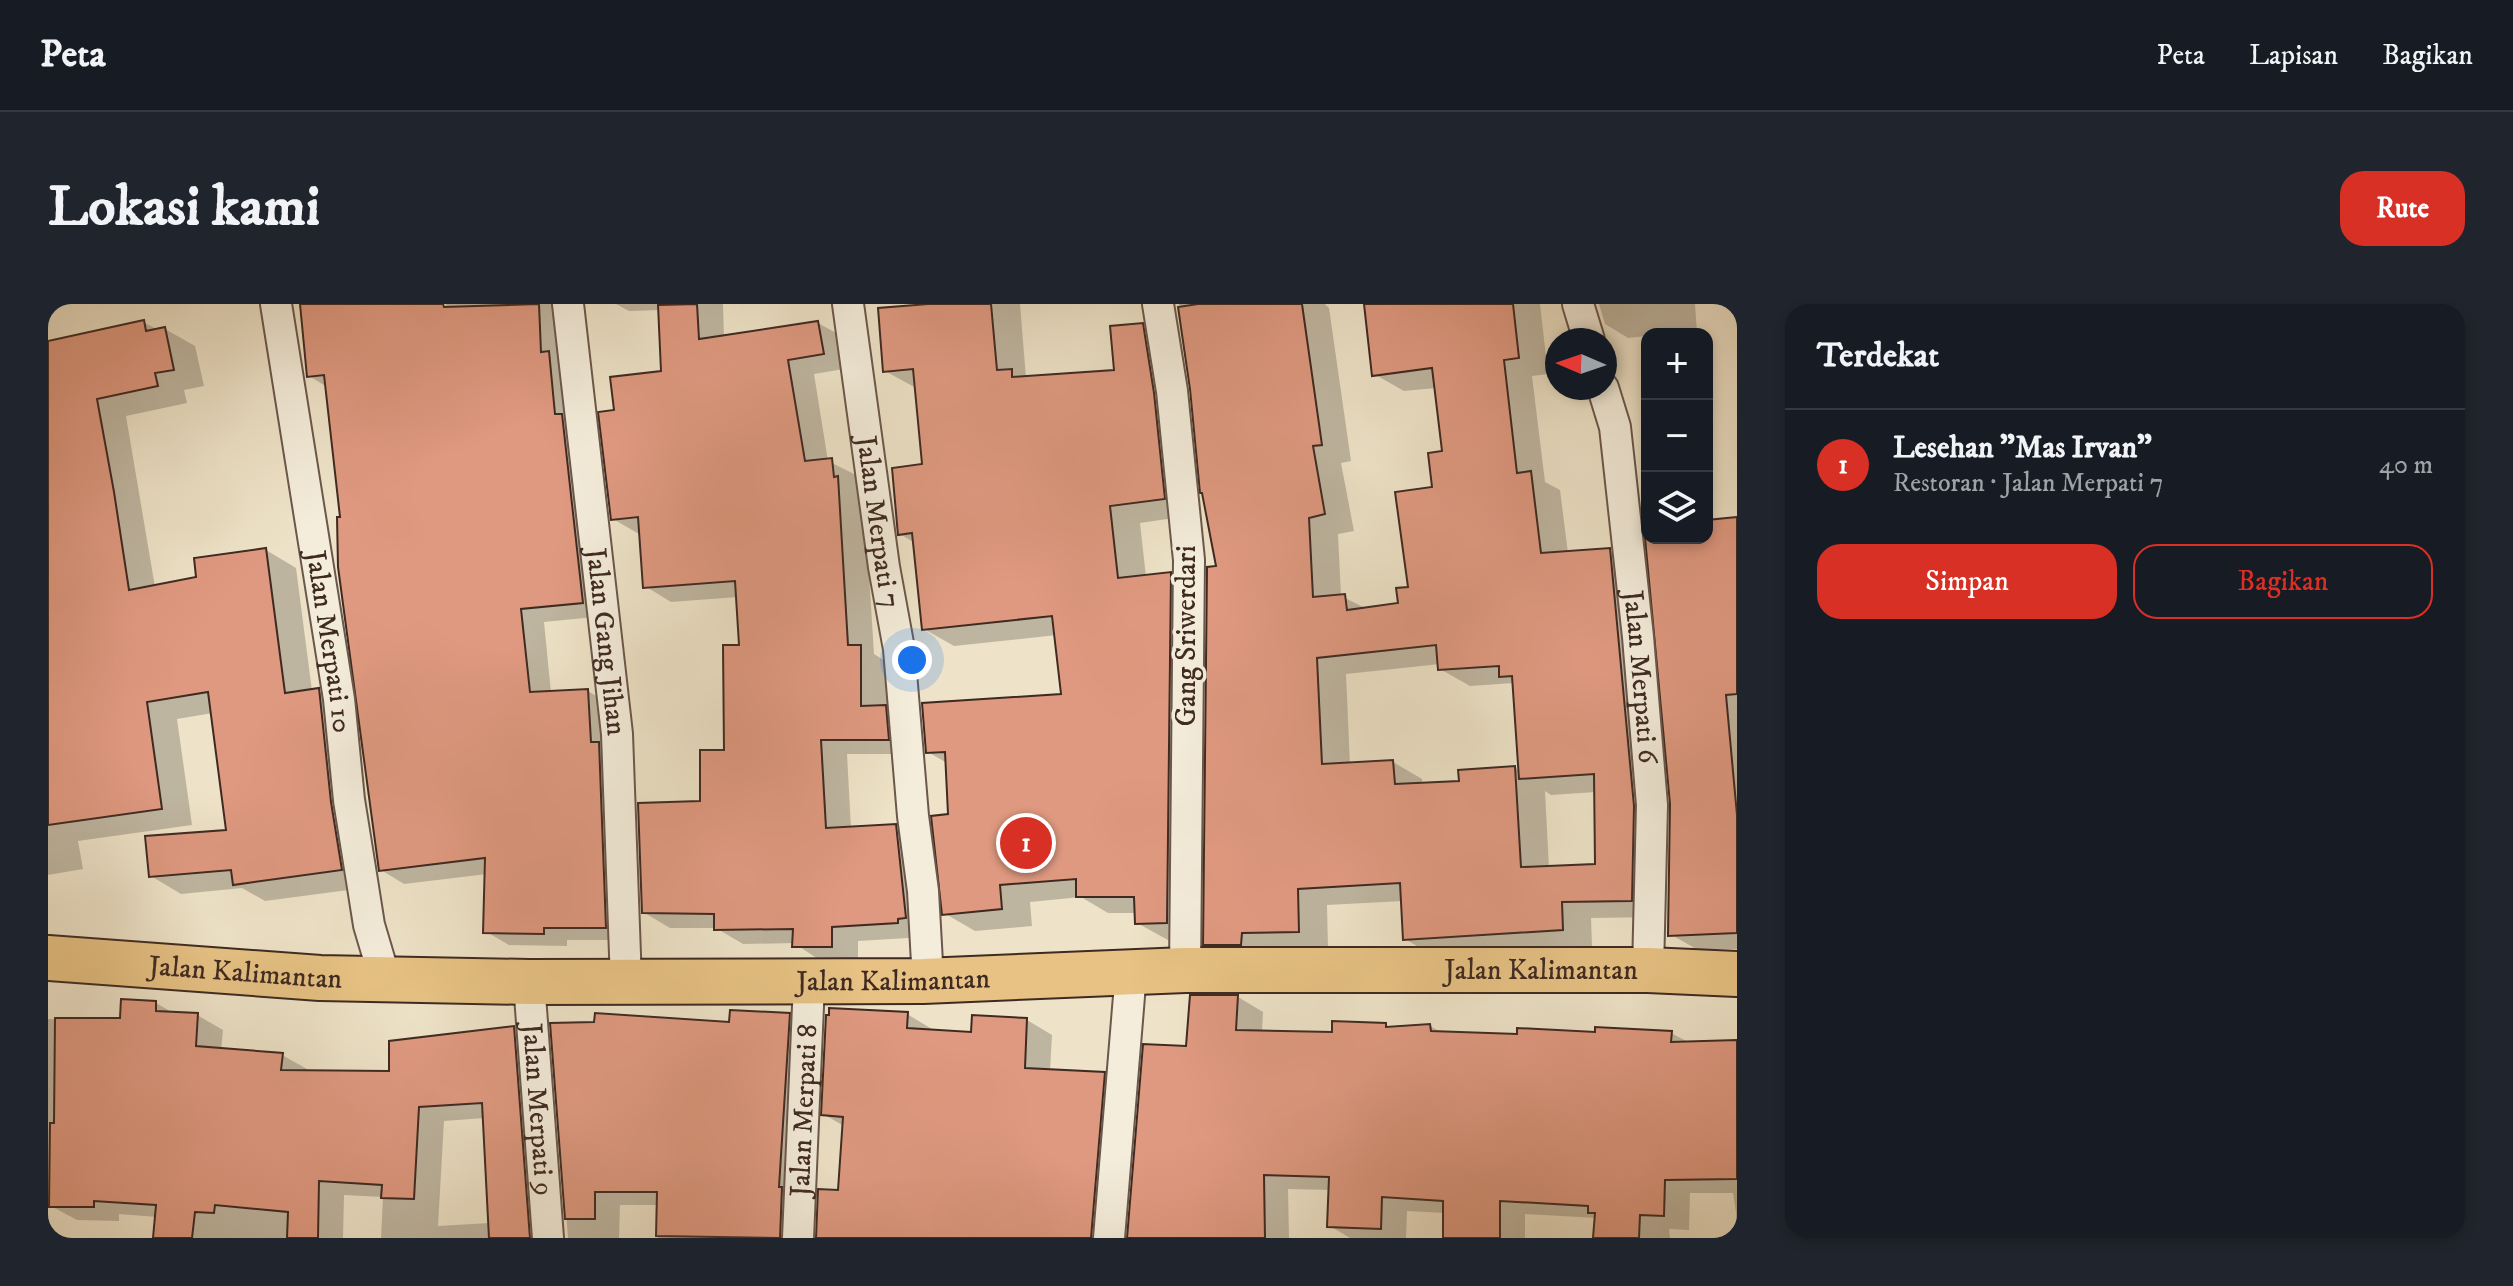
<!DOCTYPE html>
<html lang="id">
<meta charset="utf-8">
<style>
:root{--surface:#171b24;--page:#20242c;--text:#f1f3f6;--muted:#9ea1a6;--line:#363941;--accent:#d93025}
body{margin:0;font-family:"IM FELL DW Pica",serif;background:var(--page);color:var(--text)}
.controls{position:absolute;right:24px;top:24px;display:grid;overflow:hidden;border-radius:16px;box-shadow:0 4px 12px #0003}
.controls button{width:72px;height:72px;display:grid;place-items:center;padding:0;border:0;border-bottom:2px solid var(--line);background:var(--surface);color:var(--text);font:40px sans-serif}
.compass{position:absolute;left:1497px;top:24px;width:72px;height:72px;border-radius:50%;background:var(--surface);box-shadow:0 4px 12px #0003;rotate:272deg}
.you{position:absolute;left:864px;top:356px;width:28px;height:28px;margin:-20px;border:6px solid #fff;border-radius:50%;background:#1a73e8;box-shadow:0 0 0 12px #1a73e833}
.badge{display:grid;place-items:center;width:52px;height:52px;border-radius:50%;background:var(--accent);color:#fff;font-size:26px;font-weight:700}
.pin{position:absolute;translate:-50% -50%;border:4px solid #fff;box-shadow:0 2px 8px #0006}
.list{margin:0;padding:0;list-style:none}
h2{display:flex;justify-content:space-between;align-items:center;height:104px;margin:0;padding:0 32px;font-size:34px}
h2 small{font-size:26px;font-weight:400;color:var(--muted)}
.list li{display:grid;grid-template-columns:52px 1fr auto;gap:24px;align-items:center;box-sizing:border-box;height:112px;padding:0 32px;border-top:2px solid var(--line)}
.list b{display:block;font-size:30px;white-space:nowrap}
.list p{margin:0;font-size:26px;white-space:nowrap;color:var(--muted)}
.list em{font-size:26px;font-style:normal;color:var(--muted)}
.actions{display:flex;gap:16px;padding:24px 32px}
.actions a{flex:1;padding:18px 0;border:2px solid var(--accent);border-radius:24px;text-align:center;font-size:28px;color:var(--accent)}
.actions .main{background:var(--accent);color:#fff}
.icon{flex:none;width:44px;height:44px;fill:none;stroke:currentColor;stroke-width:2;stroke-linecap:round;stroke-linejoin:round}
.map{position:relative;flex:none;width:1689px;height:934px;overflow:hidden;border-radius:24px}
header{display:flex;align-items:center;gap:48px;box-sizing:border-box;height:112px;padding:0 40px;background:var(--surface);border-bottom:2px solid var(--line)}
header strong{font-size:38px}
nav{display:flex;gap:44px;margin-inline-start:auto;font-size:28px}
.intro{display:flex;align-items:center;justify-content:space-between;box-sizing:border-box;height:192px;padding:0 48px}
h1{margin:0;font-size:56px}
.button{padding:20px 36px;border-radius:24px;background:var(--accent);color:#fff;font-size:28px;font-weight:700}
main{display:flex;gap:48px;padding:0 48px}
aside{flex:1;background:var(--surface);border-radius:24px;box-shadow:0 4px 12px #0003}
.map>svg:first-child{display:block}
.shadow{fill:#0003;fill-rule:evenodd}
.building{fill:#df9980;stroke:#3f2a22;stroke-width:2;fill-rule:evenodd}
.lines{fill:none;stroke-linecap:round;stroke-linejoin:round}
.minor-casing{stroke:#6b584c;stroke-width:34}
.primary-casing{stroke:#3f2a22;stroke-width:48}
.minor{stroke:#f4eddb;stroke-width:30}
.primary{stroke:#e7c284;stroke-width:44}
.labels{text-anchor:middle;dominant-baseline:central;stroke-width:7;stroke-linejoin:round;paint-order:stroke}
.street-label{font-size:28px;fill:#3f2a22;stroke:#f4eddb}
</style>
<header>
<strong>Peta</strong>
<nav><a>Peta</a><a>Lapisan</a><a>Bagikan</a></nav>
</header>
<div class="intro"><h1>Lokasi kami</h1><a class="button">Rute</a></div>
<main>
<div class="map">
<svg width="1689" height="934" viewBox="0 0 1689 934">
<rect width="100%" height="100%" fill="#eee3c8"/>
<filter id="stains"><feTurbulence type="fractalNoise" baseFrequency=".0025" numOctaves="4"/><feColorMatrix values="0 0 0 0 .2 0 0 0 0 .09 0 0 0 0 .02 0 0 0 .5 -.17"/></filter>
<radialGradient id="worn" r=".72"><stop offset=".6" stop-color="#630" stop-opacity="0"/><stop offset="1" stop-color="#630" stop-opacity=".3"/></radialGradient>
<g class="shadow">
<path d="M253 0H352L399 5 398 0H518L557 312 496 318 503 389 540 387 563 401 581 636H519V642L461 641 437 627 439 570 356 580 333 566 279 83 261 72Z"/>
<path d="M568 0H675L676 33 770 19 797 34 802 64 766 70 780 157 810 172 816 189 826 350 839 358V404L864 418 866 450H799L803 524 847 522 874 537 876 633 810 637V657H773L746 639 695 640 668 624H622L595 608 678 448 693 343 690 293 623 298 597 282 591 230 565 215 568 108 615 69 612 6 581 7Z"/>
<path d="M889 0H972L978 74 1068 68 1094 21 1125 38 1146 211 1092 219 1098 273 1122 270 1153 287 1149 635 1120 636 1089 619V609H1060L1033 593 982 598 984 622 927 627 896 609 902 512 899 459 880 448 1015 392 1009 331 906 342 876 325 867 239 852 230 876 162 868 84 837 67Z"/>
<path d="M1131 0H1277L1281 4 1303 157 1293 159 1306 227 1290 230 1293 292 1319 305 1352 301 1363 285 1396 149 1388 84 1356 87 1326 70 1318 0H1492L1500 70 1484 72 1497 178 1512 186 1520 249 1562 247 1591 264 1613 613 1543 614 1544 642 1386 652 1357 635 1355 597 1279 601 1280 644 1187 657 1157 640 1170 264ZM1392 360V365L1422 382 1466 379 1473 467 1467 464 1413 479 1374 481V475L1345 458 1302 461 1298 370ZM1497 487 1503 491 1548 488 1549 562 1501 564Z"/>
<path d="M1551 0H1647L1649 28 1599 30V32L1580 34 1557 20Z"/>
<path d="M95 18 110 26 117 25 147 42 156 82 136 86 139 99 78 112 107 283 150 275 218 246 248 264 264 387 271 386 301 404 323 583 217 597 194 584 133 590 103 572 181 528 165 409 129 415 144 521 30 537 35 565 0 571V70Z"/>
<path d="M1689 215V645L1650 646 1622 630 1624 499 1599 234H1659V218Z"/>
<path d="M1190 693 1215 708 1214 728 1286 730 1338 721 1345 725 1382 722 1396 730 1623 729 1642 739 1689 738V915L1685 889H1642L1641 926 1621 925 1622 934H1547L1549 914 1477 910V934H1397V909L1359 907 1358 934H1302L1282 922 1283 886 1240 885 1241 934H1081L1139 744Z"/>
<path d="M108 699 127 710 149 711 175 726 173 746 234 751 259 765V768L343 769 466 724 491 739 506 934H333L335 893 296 891 295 934H107L109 913 71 910V917L29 916 3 902V896H0V715L73 716ZM437 814 442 919 390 922 396 817Z"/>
<path d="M859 710 884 725V727L925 730 979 716 1004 731 1002 767 1056 770 1081 784 1069 934H770L792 888 796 822 775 810Z"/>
<path d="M741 711 766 725 757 934H610L611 901H572L571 934H520L504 721 683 720Z"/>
</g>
<g class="building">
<path d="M252 0H395L396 3 491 0 493 48 501 47 507 110H514L535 299 473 305 482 388 540 385 543 438H551L558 624H496V630L435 629 437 554 331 567 290 263 289 213H292L276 71 259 73Z"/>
<path d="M649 0 651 35 770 17 776 50 740 56 757 157 784 154 786 173 790 172 800 341H813V402L838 401 841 436H773L778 524 848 520 858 614 850 615V619L784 623V643H744L745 625 666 626V610L594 609 590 499 652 497V446H676L675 341H691L687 277 595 284 590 213 563 216 550 108 566 106 562 73 613 67 610 1Z"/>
<path d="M880 0H943L949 66 964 65V73L1066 66 1062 22 1095 19 1106 89 1117 195 1062 202 1070 274 1123 268 1119 619 1087 620 1086 593H1028V575L952 581 954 605 894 611 883 512 900 510 897 448 878 449 874 399 1013 390 1004 312 874 326 864 229 850 231 844 164 874 160 865 65 835 68 830 4Z"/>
<path d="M1150 0H1254L1274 141 1265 142 1277 210 1261 214 1265 293 1297 290 1299 306 1350 299 1348 284 1360 283 1347 188 1384 183 1380 149 1394 147 1384 64 1324 72 1316 0H1465L1471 54 1456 56 1469 169 1483 167 1493 249 1562 244 1586 502 1584 597 1514 598 1515 626 1355 636 1352 579 1250 585 1251 628 1194 629 1193 641H1155L1159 263 1168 262 1154 189H1152L1142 85 1130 3ZM1388 341 1390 366 1451 362V373L1464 372 1471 475 1546 470 1547 560 1473 563 1467 462 1410 466 1411 477 1347 480 1345 456 1274 460 1269 354Z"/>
<path d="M96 16 98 27 117 23 126 66 107 69 110 82 49 95 66 188 81 286 148 273 146 254 218 244 237 389 271 384 283 498 294 566 185 581 183 566 101 573 97 532 178 526 160 388 99 398 114 505 0 521V37Z"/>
<path d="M1689 213V390L1678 391 1689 511V629L1620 632 1622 500 1597 234H1659V216Z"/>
<path d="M1142 691H1190L1188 726 1284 728V717L1338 719V723L1382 720 1383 727 1469 730V724L1547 728V723L1624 727 1623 738 1689 736V875L1617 876 1616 912 1592 911 1591 934H1545L1547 909H1540V902L1452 897V934H1395V897L1334 893 1333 925 1279 923 1281 873 1216 871 1217 934H1079L1095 740 1138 742Z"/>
<path d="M73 695 108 697V707L150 709 148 742 235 749 233 766 341 767V737L466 722 482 934H441L434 799 371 803 366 895 333 894 334 881 271 877 270 934H239L240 908 167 901 166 909 147 908 144 934H105L108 901 46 897V903H1L2 819H6L7 714H72Z"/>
<path d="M781 704 860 708 859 724 923 728 924 711 979 714 977 764 1057 768 1043 934H768L770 885 790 886 795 813 773 811 778 711H781Z"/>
<path d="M682 706 742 709 731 883H734L732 934 608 932 609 888H547V915H517L502 719 546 718 547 709 681 718Z"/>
</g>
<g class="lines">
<g class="minor-casing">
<g id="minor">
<path id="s1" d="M228 0 291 395 301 496 315 583 321 621 337 675"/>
<path id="s2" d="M520 0 569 430 578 678"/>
<path id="s3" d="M800 0 836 263 851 345 865 512 875 587 880 677"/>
<path d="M1110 0 1124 87 1141 256 1137 666"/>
<path d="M1530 0 1541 36"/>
<path id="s4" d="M1555 84 1567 123 1590 333 1604 501 1600 666"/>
<path id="s5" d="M481 678 500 934"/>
<path id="s6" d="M750 934 761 679"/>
<path d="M1061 934 1083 668"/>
</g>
</g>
<g class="primary-casing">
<g id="primary">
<path id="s7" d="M0 654 272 674 481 678 875 677 1137 666H1600L1689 670"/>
</g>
</g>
<use href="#minor" class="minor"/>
<use href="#primary" class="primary"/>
</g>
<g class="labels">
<g class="street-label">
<text stroke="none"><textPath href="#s3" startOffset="220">Jalan Merpati 7</textPath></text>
<text transform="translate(1138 332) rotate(-90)">Gang Sriwerdari</text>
<text stroke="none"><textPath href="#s1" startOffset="342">Jalan Merpati 10</textPath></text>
<text stroke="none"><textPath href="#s2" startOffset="340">Jalan Gang Jihan</textPath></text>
<text stroke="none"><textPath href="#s4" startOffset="292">Jalan Merpati 6</textPath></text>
<text stroke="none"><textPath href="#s7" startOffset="1494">Jalan Kalimantan</textPath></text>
<text stroke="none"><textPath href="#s7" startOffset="198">Jalan Kalimantan</textPath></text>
<text stroke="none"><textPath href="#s7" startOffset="846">Jalan Kalimantan</textPath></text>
<text stroke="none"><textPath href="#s5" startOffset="128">Jalan Merpati 9</textPath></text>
<text stroke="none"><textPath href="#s6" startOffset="128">Jalan Merpati 8</textPath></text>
</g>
</g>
<rect width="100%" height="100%" filter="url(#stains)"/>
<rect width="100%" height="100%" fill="url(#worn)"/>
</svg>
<div class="controls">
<button>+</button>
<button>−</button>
<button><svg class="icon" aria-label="layers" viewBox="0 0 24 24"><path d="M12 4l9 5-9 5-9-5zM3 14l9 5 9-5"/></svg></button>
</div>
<svg class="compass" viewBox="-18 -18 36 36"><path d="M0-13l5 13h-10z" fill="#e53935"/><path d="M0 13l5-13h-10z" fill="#9ea1a6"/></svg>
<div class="you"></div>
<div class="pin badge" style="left:978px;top:539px">1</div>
</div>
<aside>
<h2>Terdekat<small></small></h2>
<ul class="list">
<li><span class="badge">1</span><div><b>Lesehan &quot;Mas Irvan&quot;</b><p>Restoran · Jalan Merpati 7</p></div><em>40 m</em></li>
</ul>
<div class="actions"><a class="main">Simpan</a><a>Bagikan</a></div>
</aside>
</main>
